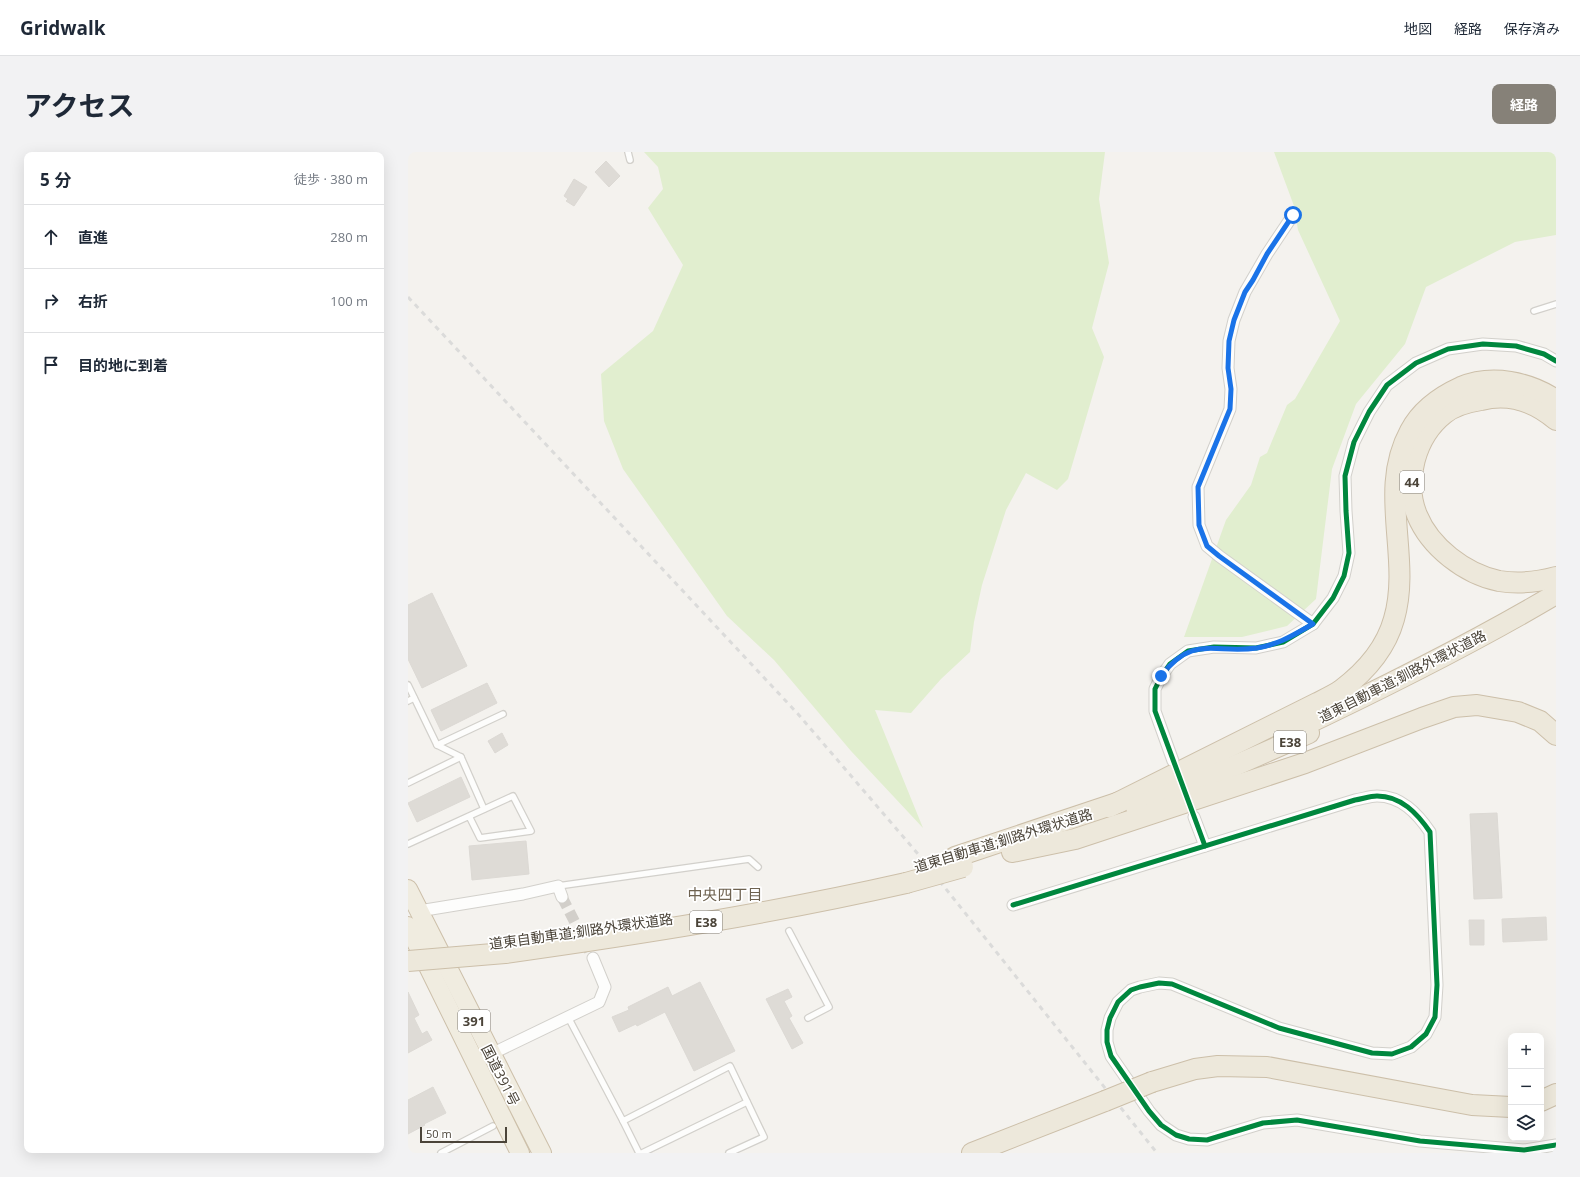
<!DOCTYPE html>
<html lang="ja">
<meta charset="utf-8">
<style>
:root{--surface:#fff;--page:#f2f2f3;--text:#1f2937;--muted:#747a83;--line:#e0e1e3;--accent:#868178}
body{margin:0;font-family:"Open Sans","Noto Sans JP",sans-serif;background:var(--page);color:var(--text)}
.controls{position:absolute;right:12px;bottom:12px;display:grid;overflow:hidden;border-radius:8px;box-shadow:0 4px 16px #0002}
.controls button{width:36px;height:36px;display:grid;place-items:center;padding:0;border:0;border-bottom:1px solid var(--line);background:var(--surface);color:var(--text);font:20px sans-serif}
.scale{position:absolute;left:12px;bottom:10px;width:87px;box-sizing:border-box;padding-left:4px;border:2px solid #4b4439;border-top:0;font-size:11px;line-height:14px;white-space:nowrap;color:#4b4439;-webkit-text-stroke:3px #fff;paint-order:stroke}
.stop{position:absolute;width:12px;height:12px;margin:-9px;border:3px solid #1a73e8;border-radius:50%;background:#fff}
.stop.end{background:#1a73e8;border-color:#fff;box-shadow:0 1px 4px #0008}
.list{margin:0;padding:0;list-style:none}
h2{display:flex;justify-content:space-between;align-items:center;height:52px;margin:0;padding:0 16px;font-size:17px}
h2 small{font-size:13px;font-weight:400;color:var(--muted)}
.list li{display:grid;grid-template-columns:26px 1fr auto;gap:12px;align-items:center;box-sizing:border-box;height:64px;padding:0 16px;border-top:1px solid var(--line)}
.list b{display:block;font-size:15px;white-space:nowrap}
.list em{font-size:13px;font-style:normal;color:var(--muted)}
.icon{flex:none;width:22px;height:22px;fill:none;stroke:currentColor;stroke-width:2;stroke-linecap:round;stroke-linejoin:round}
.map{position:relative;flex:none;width:1148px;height:1001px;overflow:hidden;border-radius:8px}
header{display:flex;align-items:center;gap:24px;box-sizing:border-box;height:56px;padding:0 20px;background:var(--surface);border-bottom:1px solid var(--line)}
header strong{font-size:19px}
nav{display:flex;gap:22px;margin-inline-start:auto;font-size:14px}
.intro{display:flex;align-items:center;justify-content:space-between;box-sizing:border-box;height:96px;padding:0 24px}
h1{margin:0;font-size:28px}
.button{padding:10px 18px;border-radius:8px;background:var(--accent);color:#fff;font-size:14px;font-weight:700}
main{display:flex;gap:24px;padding:0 24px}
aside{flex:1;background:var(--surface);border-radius:8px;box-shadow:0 4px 16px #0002}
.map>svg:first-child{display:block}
.green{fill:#e1eecf}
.building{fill:#dedbd6;stroke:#dcd9d4}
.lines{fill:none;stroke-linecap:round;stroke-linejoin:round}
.minor-tunnel{stroke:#d2cfca;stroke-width:11;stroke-dasharray:11 5.5;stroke-linecap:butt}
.service-casing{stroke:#d2d0cb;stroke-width:8}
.minor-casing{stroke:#d2d0cb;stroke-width:13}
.trunk-casing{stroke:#ccbfa9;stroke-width:20}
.motorway-casing{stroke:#ccbfa9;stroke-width:22}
.service{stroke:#fdfdfc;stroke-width:5.5}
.minor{stroke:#fdfdfc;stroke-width:11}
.trunk{stroke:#f0ece0;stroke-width:18}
.motorway{stroke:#ede8db;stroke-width:20}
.rail{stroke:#dbdbda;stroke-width:3;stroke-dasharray:5 5;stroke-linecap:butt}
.motorway-bridge-casing{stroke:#ccbfa9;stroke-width:22;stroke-linecap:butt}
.motorway-bridge{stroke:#ede8db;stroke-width:20}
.cycleway-casing{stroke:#fff;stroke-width:8}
.cycleway{stroke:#00873e;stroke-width:5}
.route{stroke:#1a73e8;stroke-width:5}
.labels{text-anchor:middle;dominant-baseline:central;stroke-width:3.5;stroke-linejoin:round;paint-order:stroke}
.shield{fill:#fff;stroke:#817c74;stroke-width:1}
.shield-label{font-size:13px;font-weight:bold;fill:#4b4439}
.street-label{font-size:14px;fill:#4b4439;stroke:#fff}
.neighbourhood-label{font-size:15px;fill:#6e6250;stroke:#fff}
</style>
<header>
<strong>Gridwalk</strong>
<nav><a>地図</a><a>経路</a><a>保存済み</a></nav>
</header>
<div class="intro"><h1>アクセス</h1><a class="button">経路</a></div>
<main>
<aside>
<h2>5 分<small>徒歩 · 380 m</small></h2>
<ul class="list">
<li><svg class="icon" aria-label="ahead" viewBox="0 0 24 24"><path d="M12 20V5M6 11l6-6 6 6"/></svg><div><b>直進</b></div><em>280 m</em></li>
<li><svg class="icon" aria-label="right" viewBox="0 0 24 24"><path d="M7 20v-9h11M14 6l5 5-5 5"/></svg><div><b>右折</b></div><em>100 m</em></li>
<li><svg class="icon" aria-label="arrive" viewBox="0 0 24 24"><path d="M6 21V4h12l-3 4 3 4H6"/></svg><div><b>目的地に到着</b></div></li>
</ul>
</aside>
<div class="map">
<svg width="1148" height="1001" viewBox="0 0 1148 1001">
<rect width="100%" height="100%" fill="#f4f2ee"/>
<g class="green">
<path d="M236 0H697L691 47 701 111 684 176 696 205 660 327 649 338 618 321 598 358 574 433 566 470 562 500 533 527 503 561 467 558 515 676 443 599 366 508 319 464 215 317 196 269 193 222 245 179 275 113 240 56 255 37 250 15Z"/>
<path d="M866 0H1148V83L1107 90 1018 135 997 192 948 252 924 317 908 447 879 474 834 485H776L818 368 843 333 852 305 859 301 879 253 887 247 932 169 890 78 886 54Z"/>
</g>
<g class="building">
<path d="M198 9 212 24 201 35 187 20Z"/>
<path d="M166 27 179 35 166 54 158 49 160 47 156 44Z"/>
<path d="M24 441 59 514 14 536 0 507V453Z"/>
<path d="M79 531 89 551 33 579 23 558Z"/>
<path d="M94 581 100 593 87 601 80 589Z"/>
<path d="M53 625 62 645 9 670 0 651Z"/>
<path d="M1089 661 1094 746 1066 747 1062 662Z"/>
<path d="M118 689 121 722 64 728 61 694Z"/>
<path d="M1138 765 1139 788 1095 790 1094 767Z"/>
<path d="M1061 768H1076V793H1062Z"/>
<path d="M292 830 327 899 286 919 257 860 229 874 228 872 211 880 204 865 221 858 220 855 260 835 264 844Z"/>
<path d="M380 837 384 845 376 849 384 864 381 866 395 891 384 897 358 847Z"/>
<path d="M0 840 11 863 6 866 14 882 19 879 24 888 0 901Z"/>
<path d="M25 935 38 961 16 972 17 973 0 982V948Z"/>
</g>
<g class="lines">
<path class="minor-tunnel" d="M154 745 185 806"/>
<g class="service-casing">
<g id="service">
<path d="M220 0 222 8"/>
<path d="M1126 159 1148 152"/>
<path d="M0 533 29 593 53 605 76 657"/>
<path d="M0 549 6 546"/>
<path d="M29 593 95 562"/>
<path d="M0 631 53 605"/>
<path d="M0 692 105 644 123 679 72 686 61 664"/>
<path d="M150 734 341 707 350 715"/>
<path d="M381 779 421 855 400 866"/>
<path d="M160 865 215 969 322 914 356 985 321 1001"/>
<path d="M215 969 231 1001"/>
<path d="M33 1001 85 974"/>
<path d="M234 1001 339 950"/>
</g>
</g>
<g class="minor-casing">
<g id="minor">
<path d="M885 63 859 102 837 140 826 168 821 189 820 216 823 237 822 257 790 335 791 373 799 394 811 404 905 472"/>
<path d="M765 609 747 559V537L753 525 762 512 780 499 806 495 848 496 875 490 905 472 925 446 936 424 941 401 938 359 937 324 946 290 961 260 979 233 1008 211 1040 197 1075 192 1108 194 1136 202 1148 209"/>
<path d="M786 665 797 694"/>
<path d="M605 753 947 648C954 647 962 644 969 644 993 644 1009 661 1022 680L1029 833 1027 865 1018 882 1003 895 984 902 964 901 871 876 764 832 751 831 732 835 723 838 710 850 702 866 699 878V890L703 904 741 959 753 973 768 983 781 987 799 988 855 971 889 968 1012 989 1116 998 1148 993"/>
<path d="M11 759 115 742 150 734 154 745"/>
<path d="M79 904 191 850 197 835 185 806"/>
</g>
</g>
<g class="trunk-casing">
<g id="trunk">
<path d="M0 737 134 1001"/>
<path d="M0 774 112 1001"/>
</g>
</g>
<g class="motorway-casing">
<g id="motorway">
<path d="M1148 268C1127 250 1101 241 1073 248 1060 250 1047 253 1036 262 1008 284 995 329 1009 363 1022 395 1057 422 1091 429 1110 432 1130 430 1148 425"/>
<path d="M882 580C973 537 1062 493 1148 442"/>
<path d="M701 655 909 551C917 547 926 543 933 538 957 520 978 496 986 467 1004 405 969 339 1002 279 1013 258 1031 245 1053 235 1084 222 1121 230 1148 248"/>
<path d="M728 655 783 633 901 581"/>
<path d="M604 700 667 687 897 611 1014 566 1046 555 1069 553 1110 560 1132 569 1148 583"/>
<path d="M547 705 712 650"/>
<path d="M97 801C232 782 366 761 498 731"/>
<path d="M744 930 787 917 810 914 859 915 1064 953 1103 955"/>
<path d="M1133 949 1148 942"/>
<path d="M564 1001 697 949"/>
</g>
</g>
<use href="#service" class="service"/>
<use href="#minor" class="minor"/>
<use href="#trunk" class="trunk"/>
<use href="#motorway" class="motorway"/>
<path class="rail" d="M0 145 390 562 510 702 749 1001"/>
<g class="motorway-bridge-casing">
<g id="motorway-bridge">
<path d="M498 731 555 715"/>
<path d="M0 809 97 801"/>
<path d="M697 949 744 930"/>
</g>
</g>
<use href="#motorway-bridge" class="motorway-bridge"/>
<g class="cycleway-casing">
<g id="cycleway">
<path d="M797 694 747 559V537L753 525 762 512 780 499 806 495 848 496 875 490 905 472 925 446 936 424 941 401 938 359 937 324 946 290 961 260 979 233 1008 211 1040 197 1075 192 1108 194 1136 202 1148 209"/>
<path d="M605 753 947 648C954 647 962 644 969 644 993 644 1009 661 1022 680L1029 833 1027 865 1018 882 1003 895 984 902 964 901 871 876 764 832 751 831 732 835 723 838 710 850 702 866 699 878V890L703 904 741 959 753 973 768 983 781 987 799 988 855 971 889 968 1012 989 1116 998 1148 993"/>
</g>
</g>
<use href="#cycleway" class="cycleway"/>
</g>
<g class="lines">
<path class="route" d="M753 524C785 482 806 502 849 496 872 492 885 483 905 472L811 404 799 394 791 373 790 335 822 257 823 237 820 216 821 189 826 168 837 140 845 128 859 102 885 63"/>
</g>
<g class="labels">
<g class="shield">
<rect x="992" y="319" width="24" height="22" rx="3"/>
<rect x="866" y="579" width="32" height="22" rx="3"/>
<rect x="282" y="759" width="32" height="22" rx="3"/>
<rect x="50" y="858" width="32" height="22" rx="3"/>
</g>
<g class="shield-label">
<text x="1004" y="330">44</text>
<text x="882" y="590">E38</text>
<text x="298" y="770">E38</text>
<text x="66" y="869">391</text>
</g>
<g class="street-label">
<text transform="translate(994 524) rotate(-27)">道東自動車道;釧路外環状道路</text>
<text transform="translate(595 688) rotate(-17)">道東自動車道;釧路外環状道路</text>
<text transform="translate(173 779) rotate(-8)">道東自動車道;釧路外環状道路</text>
<text transform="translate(93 923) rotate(63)">国道391号</text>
</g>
<g class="neighbourhood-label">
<text x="317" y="742">中央四丁目</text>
</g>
</g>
</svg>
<div class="controls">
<button>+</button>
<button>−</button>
<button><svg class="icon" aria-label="layers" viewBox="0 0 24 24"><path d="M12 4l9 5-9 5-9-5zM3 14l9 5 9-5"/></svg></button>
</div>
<div class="scale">50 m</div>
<div class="stop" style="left:885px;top:63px"></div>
<div class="stop end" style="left:753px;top:524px"></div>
</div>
</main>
